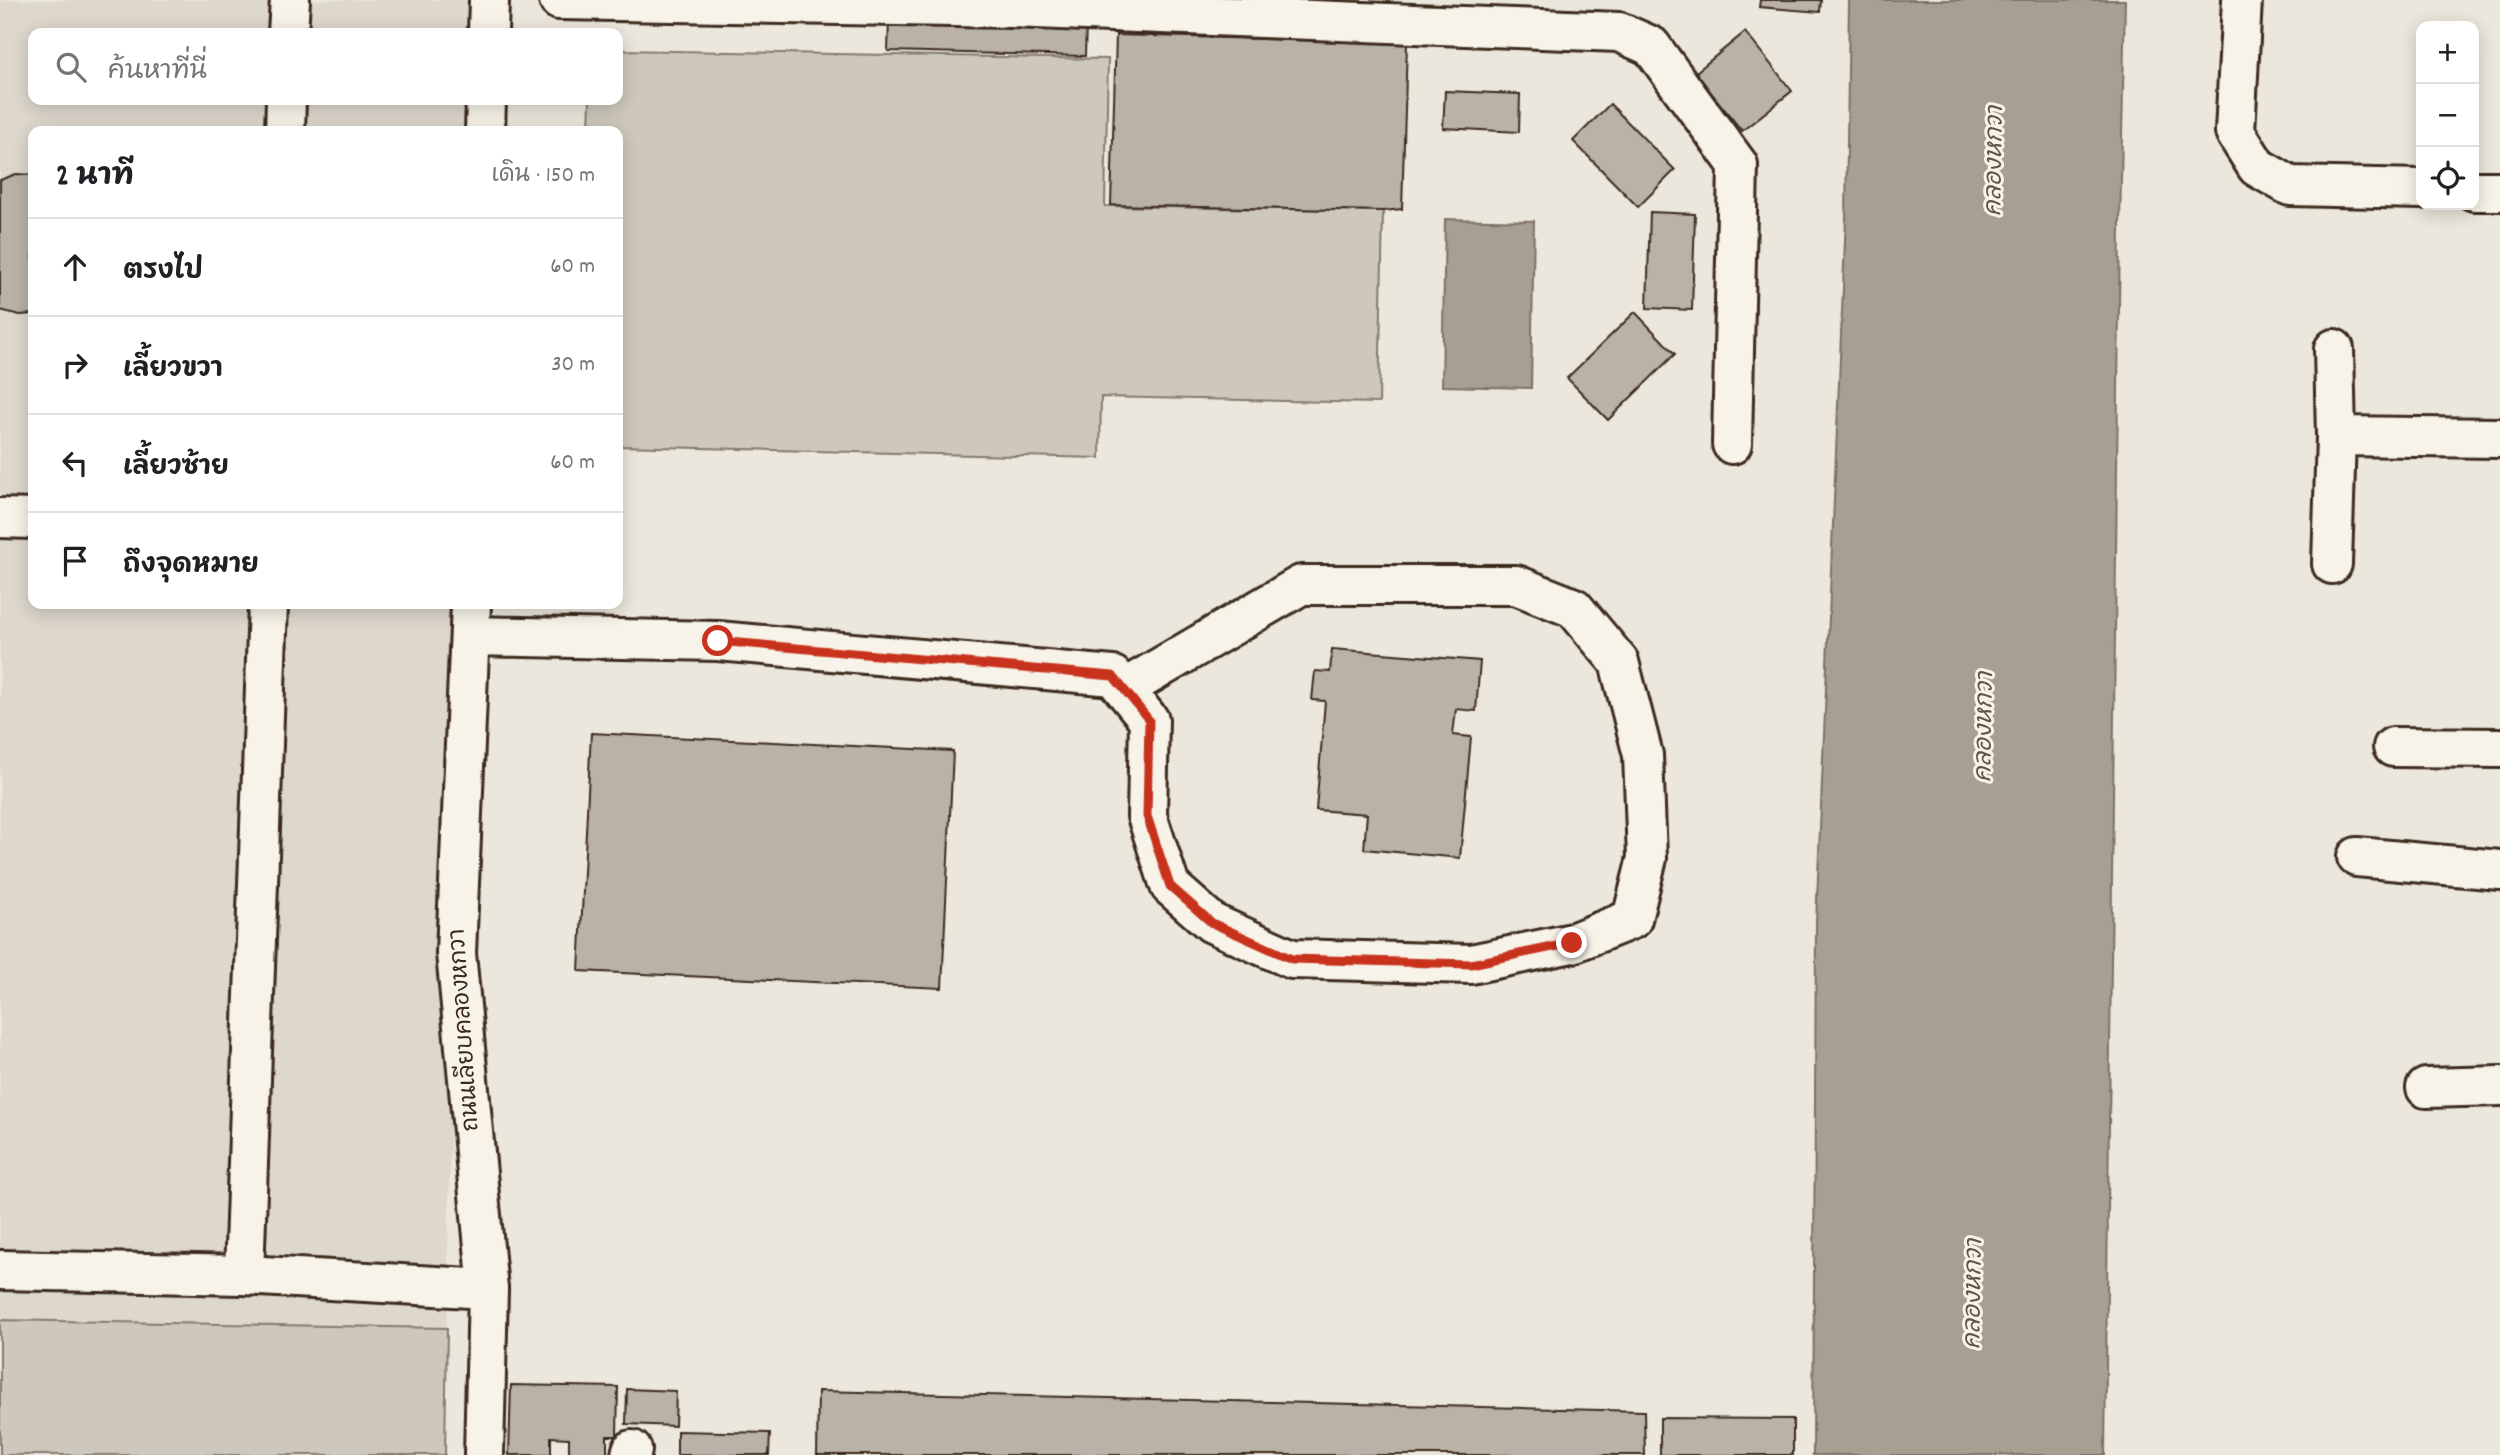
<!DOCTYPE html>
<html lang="th">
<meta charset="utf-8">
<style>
:root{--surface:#fff;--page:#f2f2f2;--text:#202124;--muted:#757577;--line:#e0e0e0}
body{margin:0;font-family:Dekko,"Playpen Sans Thai",sans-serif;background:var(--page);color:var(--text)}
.controls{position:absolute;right:21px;top:21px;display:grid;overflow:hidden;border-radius:14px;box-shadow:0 4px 18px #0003}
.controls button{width:63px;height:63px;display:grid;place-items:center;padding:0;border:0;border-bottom:2px solid var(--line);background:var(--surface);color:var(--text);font:35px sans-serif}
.stop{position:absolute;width:21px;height:21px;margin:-16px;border:5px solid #c8321e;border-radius:50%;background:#fff}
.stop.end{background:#c8321e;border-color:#fff;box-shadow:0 2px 7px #0008}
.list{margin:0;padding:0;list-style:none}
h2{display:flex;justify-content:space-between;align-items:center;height:91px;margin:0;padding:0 28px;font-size:30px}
h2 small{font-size:23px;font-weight:400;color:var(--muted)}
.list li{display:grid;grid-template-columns:46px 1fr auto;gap:21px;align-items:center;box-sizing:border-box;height:98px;padding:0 28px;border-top:2px solid var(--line)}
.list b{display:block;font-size:26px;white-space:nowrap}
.list em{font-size:23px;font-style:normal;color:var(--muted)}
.icon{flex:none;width:38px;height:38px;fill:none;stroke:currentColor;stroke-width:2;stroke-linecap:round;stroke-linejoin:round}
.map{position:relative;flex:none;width:2500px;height:1455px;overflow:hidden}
.search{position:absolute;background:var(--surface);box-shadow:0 4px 18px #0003;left:28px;top:28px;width:595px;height:77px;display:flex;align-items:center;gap:18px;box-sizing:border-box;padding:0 24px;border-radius:14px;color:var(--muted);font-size:26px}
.panel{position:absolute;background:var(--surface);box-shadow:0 4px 18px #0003;left:28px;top:126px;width:595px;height:483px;border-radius:14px}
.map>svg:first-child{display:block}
.built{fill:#ddd7cc}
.green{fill:#cec8bc;stroke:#84796d;stroke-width:2}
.water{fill:#a89f93;stroke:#7c7064;stroke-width:2}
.building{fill:#bab2a7;stroke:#3b2a1e;stroke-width:2}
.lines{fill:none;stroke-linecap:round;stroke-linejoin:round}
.minor-casing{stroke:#3b2a1e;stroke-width:44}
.minor{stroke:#f7f3e8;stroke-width:38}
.route{stroke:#c8321e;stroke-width:9}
.labels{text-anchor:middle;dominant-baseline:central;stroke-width:6;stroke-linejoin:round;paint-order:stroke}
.street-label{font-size:23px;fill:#3b2a1e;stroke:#f7f3e8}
.water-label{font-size:24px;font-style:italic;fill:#615347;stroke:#f7f3e8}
</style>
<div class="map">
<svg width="2500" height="1455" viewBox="0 0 2500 1455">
<rect width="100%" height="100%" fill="#ece7dc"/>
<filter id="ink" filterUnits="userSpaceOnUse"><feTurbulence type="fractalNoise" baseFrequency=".0143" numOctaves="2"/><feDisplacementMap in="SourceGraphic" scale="14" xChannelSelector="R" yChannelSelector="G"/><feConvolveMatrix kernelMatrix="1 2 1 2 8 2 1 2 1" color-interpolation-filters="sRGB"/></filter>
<g filter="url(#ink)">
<path class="built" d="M0 0H468V33H33V100H467L466 131H33V604H459L447 1328 0 1320Z"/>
<g class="green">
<path d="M618 50 1108 59 1105 206 1383 211 1379 403 1101 397 1100 458 618 446V131H589L590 100H618Z"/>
<path d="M0 1320 447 1328 445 1455H0Z"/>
</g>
<g class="water">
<path d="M1849 0H2125L2120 225 2105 1455H1813L1816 923 1846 217Z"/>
<path d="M1445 219 1534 221 1531 388 1442 386Z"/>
</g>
<g class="building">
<path d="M1760 0H1821L1820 12 1759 7Z"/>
<path d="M889 18 1086 23 1085 56 888 51Z"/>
<path d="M1745 32 1792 91 1742 131 1695 73Z"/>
<path d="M1116 35 1407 43 1402 209 1383 211 1111 205Z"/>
<path d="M1445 91 1520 94 1519 132 1443 128Z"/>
<path d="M1610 104 1675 170 1638 207 1573 141Z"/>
<path d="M16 174 33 175V314L20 315 0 310V180Z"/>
<path d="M1650 212 1695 214 1692 310 1647 308Z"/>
<path d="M1635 312 1675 354 1608 420 1567 378Z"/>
<path d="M1332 649 1480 661 1476 711 1456 709 1453 735 1471 737 1460 858 1364 849 1367 814 1316 810 1325 701 1312 700 1315 671 1330 672Z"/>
<path d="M591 733 953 751 942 988 579 971Z"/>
<path d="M511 1385 618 1387 617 1436H607V1455H569V1438L551 1437V1455H509Z"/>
<path d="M627 1389 676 1391 675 1426 626 1424Z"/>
<path d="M818 1391 1644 1411 1645 1455H817Z"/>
<path d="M1660 1418 1793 1419V1455H1660Z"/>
<path d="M677 1431 770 1433 769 1455H677Z"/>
</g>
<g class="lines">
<g class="minor-casing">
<g id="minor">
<path d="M559 0 1011 8 1619 32 1651 46 1738 165 1732 444"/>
<path d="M2242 0 2235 132 2257 167 2290 186 2421 189"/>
<path d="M288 33 290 0"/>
<path d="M488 33 489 0"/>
<path d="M285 131 286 100"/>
<path d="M485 131 486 100"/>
<path d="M2474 191H2500"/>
<path d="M2336 436 2500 438"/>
<path d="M0 518 33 519"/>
<path d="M2332 564 2336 436 2334 349"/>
<path d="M471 604 456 953 488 1289 484 1455"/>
<path d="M470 636 718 641 1113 676 1149 720 1147 816 1170 886 1212 923 1292 959 1471 964 1572 943 1632 919 1647 858 1643 755 1619 662 1574 608 1516 585H1301L1124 689"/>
<path d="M2393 747 2500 748"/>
<path d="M2357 857 2500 870"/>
<path d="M2426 1088 2500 1086"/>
<path d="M0 1270 244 1275 488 1289"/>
<path d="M244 1275 268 604"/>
<path d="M631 1455 632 1450"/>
</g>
</g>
<use href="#minor" class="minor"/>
</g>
</g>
<g class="lines" filter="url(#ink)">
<path class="route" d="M718 641 1113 676 1149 720 1147 816 1170 886 1212 923 1292 959 1471 964 1572 943"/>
</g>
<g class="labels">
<g class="street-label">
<text transform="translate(466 1030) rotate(-94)">ถนนเลียบคลองหกวา</text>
</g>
<g class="water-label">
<text transform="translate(1996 161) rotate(-89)">คลองหกวา</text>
<text transform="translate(1986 727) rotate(-89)">คลองหกวา</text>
<text transform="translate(1975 1294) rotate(-89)">คลองหกวา</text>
</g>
</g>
</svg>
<div class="controls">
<button>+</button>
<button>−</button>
<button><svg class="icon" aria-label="locate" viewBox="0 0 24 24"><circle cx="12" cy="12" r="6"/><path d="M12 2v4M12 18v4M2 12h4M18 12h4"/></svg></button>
</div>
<div class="stop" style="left:718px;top:641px"></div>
<div class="stop end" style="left:1572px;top:943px"></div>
<div class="search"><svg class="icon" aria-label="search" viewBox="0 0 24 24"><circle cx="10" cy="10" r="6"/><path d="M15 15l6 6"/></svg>ค้นหาที่นี่</div>
<section class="panel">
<h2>2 นาที<small>เดิน · 150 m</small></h2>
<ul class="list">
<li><svg class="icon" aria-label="ahead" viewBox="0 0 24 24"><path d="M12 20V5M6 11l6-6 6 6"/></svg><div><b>ตรงไป</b></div><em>60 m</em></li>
<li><svg class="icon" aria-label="right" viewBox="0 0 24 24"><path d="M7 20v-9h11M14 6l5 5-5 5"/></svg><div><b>เลี้ยวขวา</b></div><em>30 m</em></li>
<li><svg class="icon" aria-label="left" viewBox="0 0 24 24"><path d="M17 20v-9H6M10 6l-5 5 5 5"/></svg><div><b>เลี้ยวซ้าย</b></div><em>60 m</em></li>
<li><svg class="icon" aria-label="arrive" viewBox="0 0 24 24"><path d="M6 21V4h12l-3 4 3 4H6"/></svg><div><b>ถึงจุดหมาย</b></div></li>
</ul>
</section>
</div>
